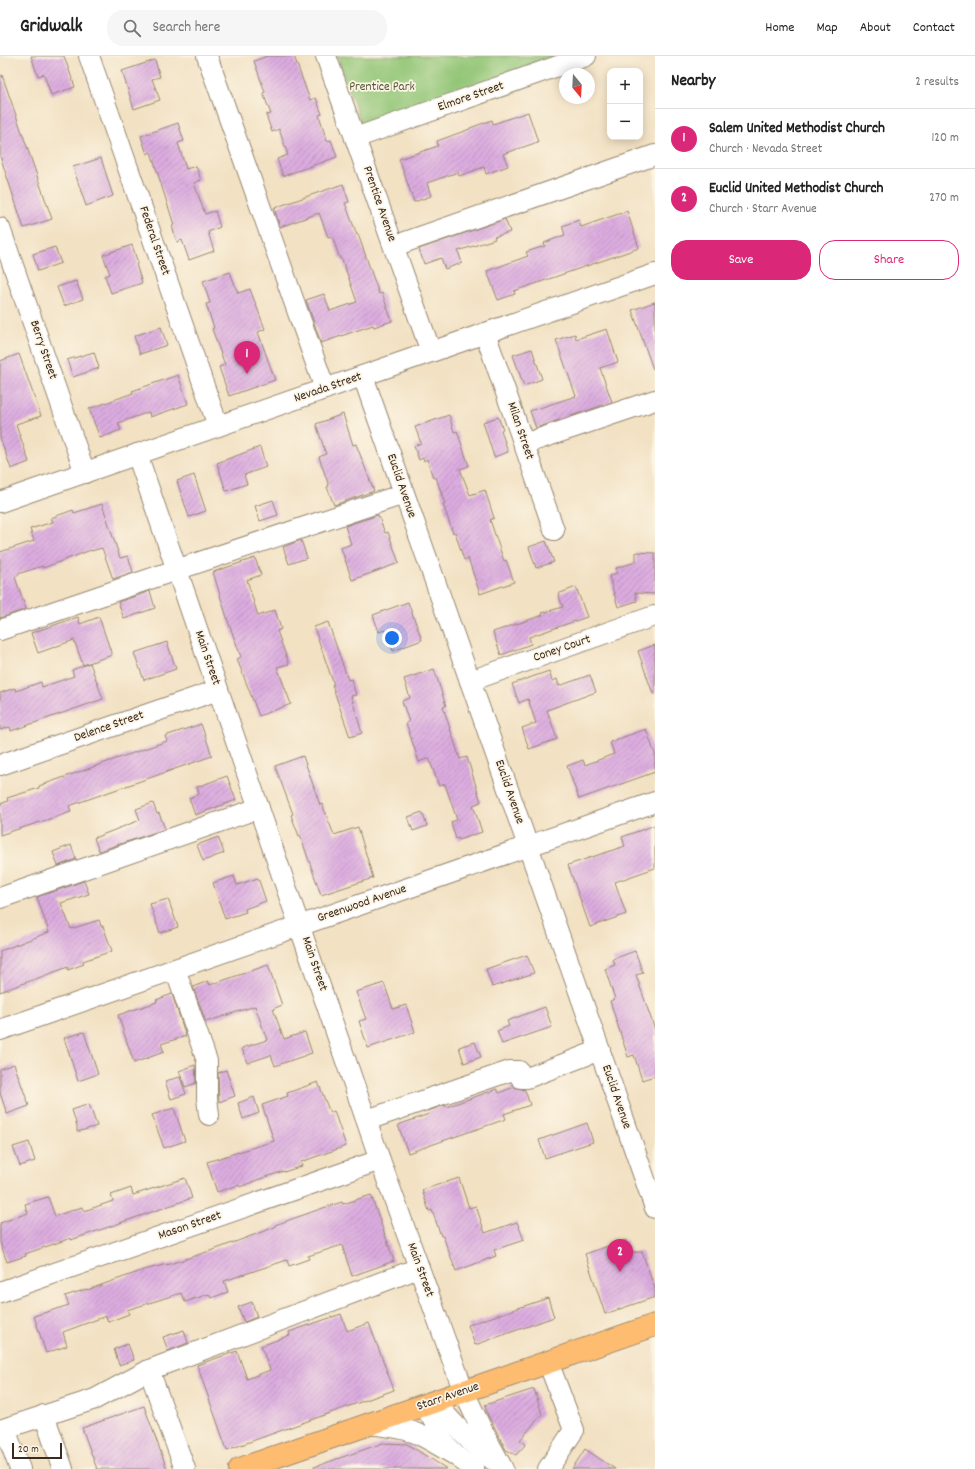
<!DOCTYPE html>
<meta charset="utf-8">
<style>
:root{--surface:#fff;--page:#f6f6f6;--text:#222;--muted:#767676;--line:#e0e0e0;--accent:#db2777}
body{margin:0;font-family:Dekko,sans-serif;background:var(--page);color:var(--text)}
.controls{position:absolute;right:12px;top:12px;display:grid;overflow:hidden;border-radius:8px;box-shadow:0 2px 10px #0003}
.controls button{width:36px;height:36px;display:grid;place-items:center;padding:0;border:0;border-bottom:1px solid var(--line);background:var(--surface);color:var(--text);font:20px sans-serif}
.compass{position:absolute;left:559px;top:12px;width:36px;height:36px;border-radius:50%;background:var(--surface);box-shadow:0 2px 10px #0003;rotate:162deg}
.scale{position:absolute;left:12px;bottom:10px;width:50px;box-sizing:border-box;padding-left:4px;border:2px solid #3b2a1e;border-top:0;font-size:11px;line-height:14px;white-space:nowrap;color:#3b2a1e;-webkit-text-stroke:3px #fcf5e5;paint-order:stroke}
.you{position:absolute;left:392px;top:582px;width:14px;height:14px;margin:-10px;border:3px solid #fff;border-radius:50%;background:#1a73e8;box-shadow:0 0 0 6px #1a73e833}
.badge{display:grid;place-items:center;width:26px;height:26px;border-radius:50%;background:var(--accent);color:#fff;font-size:13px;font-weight:700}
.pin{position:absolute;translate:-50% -33px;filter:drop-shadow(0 1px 2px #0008)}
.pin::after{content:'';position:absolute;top:21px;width:14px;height:12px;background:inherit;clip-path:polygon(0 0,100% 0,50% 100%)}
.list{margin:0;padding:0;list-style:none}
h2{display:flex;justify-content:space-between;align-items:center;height:52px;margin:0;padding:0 16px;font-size:17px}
h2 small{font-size:13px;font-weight:400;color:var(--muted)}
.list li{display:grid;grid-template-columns:26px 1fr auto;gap:12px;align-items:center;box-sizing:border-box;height:60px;padding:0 16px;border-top:1px solid var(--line)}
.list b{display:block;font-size:15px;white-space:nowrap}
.list p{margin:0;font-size:13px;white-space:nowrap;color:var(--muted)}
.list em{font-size:13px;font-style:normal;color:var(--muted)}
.actions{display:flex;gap:8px;padding:12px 16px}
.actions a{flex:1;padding:9px 0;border:1px solid var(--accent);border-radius:16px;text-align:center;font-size:14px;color:var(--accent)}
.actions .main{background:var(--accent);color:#fff}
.icon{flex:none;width:22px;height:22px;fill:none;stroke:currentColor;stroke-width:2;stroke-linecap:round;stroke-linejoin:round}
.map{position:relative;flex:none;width:655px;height:1413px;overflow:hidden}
header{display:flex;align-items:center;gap:24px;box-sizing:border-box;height:56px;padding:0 20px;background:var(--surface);border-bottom:1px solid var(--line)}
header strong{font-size:19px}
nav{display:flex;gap:22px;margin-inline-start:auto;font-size:14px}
.search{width:280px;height:36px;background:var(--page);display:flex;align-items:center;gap:10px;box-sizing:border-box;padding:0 14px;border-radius:16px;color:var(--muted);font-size:15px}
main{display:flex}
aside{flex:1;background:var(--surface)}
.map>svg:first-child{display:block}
.green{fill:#93c677;stroke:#67784a}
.building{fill:url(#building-hatch)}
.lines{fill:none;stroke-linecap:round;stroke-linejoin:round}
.minor-casing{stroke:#968670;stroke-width:22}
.major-casing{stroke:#968670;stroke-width:24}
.minor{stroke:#fff;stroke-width:20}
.major{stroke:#fdbc6f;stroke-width:22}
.labels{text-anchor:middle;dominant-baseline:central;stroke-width:3.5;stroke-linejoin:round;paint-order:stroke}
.park-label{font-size:13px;fill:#555939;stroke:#fcf5e5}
.street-label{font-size:13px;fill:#3b2a1e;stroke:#fcf5e5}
</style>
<header>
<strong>Gridwalk</strong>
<div class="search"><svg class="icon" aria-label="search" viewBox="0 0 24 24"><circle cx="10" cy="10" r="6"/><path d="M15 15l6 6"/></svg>Search here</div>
<nav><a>Home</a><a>Map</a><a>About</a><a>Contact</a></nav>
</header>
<main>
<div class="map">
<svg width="655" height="1413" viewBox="0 0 655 1413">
<defs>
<pattern id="building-hatch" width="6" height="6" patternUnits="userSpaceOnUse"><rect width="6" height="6" fill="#dcace0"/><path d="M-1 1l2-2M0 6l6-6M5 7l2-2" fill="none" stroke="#b48cb5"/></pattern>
</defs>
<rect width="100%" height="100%" fill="#fcf5e5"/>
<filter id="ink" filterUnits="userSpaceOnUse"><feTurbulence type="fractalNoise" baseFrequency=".025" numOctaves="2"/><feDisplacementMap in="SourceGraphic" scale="8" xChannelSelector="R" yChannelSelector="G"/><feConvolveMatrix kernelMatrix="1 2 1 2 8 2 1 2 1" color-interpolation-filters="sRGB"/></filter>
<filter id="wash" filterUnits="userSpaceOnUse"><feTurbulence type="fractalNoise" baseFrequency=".012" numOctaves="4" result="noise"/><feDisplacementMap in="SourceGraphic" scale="16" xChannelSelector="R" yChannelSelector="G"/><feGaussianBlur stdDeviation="0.9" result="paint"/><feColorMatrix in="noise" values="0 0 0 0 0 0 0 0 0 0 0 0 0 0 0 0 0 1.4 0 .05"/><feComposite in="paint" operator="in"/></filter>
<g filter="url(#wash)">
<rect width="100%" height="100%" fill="#f2e1c3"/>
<path class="green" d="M337 0H563L362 70Z"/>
<g id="blocks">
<g class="building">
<path d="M31 0H64L75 31 51 39 44 18 38 20Z"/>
<path d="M267 0H294L310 44 316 42 322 58 319 59 327 85 331 84 337 101 283 120 277 103 288 99 279 73 272 76 266 59 271 58 263 37 265 36 254 5Z"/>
<path d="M155 4 160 21 152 23 160 44 134 53 122 15Z"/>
<path d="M2 19 52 163 24 172 0 100V20Z"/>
<path d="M528 56 538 86 503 98 508 110 486 118 484 111 459 120 458 116 427 127 431 140 414 146 399 103 438 90 437 85 470 73V72L492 64 493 68Z"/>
<path d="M178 67 184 85 178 87 186 113 196 110 201 124 194 127 205 158 215 155 220 171 208 176 214 195 189 204 182 184 177 186 172 170 174 169 151 96 147 98 141 80Z"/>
<path d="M101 102 113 140 86 150 73 111Z"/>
<path d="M343 128 349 146 345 147 357 179 358 178 379 238 382 237 392 265 374 271 373 269 321 287 306 244 324 238 330 255 357 246 342 203H340L332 180 328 181 319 157 280 171 274 152Z"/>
<path d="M627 155 639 192 514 235 515 238 498 244 487 215 528 200 526 196 545 190 544 187 565 179 562 170 579 164 581 171Z"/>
<path d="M505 163 510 176 494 181 495 183 458 195 462 207 445 213 441 202 424 208 419 193Z"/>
<path d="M132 189 138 207 136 208 142 227 111 237 105 220 110 218 103 199Z"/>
<path d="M55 191 61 207 38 215 33 198Z"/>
<path d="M230 216 238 237 250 233 265 273 258 276 275 324 229 340 219 311 225 309 212 273 214 272 206 248 210 247 203 225Z"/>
<path d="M76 225 83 243 64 250 57 231Z"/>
<path d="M655 246V313H653L632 254Z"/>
<path d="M161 271 167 289 140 298 134 280Z"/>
<path d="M607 273 618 306 600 312 612 346 536 372 530 355 576 340 556 284 575 278 576 283Z"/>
<path d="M532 293 542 323 524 330 513 299Z"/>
<path d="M94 296 99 312 73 321 67 304Z"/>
<path d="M19 298 41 360 16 368 29 406 11 413 0 381V305Z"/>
<path d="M178 319 188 348 150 361 149 356 118 367 121 374 100 382 89 353 133 337 132 335Z"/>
<path d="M343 358 353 389 356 388 374 435 334 449 327 431 329 430 319 401 326 398 316 368Z"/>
<path d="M449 359 454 376 457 375 469 410 460 413 470 439 485 434 494 462 490 464 504 505 506 504 514 526 480 538 468 502 464 504 455 476 453 477 443 448H445L436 421 433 422 427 403 424 405 423 402 419 404 414 390 421 387 415 371Z"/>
<path d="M498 361 503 373 501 374 508 396 494 401 483 366Z"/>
<path d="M260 391 266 411 244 419 247 428 226 435 217 407Z"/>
<path d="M194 419 206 455 189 461 177 425Z"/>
<path d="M273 444 278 459 260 465 255 450Z"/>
<path d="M102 448 120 502 128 500 133 516 113 523 102 492 91 495V494L43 512 42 510 18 518 19 519 15 521 26 553 0 562V496L34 485 30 473 53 466 51 462 73 454 74 457Z"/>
<path d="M378 459 385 477 388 476 399 507 352 524 341 492 351 488 345 470Z"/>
<path d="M301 484 307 502 289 508 283 491Z"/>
<path d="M546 485 554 506 536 512 529 491Z"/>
<path d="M636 496 655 497V538L635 537 637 545 618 551 609 520 617 517 616 512 636 506Z"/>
<path d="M255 502 261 519 247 524 258 560 275 554 281 573 277 575 289 608 277 611 291 648 259 660 237 603 241 601 228 565 213 516Z"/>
<path d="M576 531 587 561 529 581 531 588 501 599 493 576 543 559 542 557 563 551 558 538Z"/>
<path d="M150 535 155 552 124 563 118 546Z"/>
<path d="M408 546 422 584 393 595 385 574 379 576 373 559Z"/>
<path d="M78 561 80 568 99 561 112 599 83 609 74 584 38 597 31 577Z"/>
<path d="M328 566 348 624 351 623 356 639 351 640 362 677 350 681 332 629H334L314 571Z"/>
<path d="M167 586 176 613 144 624 134 597Z"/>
<path d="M655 589V638H653L638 595Z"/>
<path d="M90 607 103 643 11 675 10 671 0 674V637L15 632 16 635 41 626 42 631 74 620 72 614Z"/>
<path d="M434 613 446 650 443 651 460 703 467 701 481 746 473 749 482 776 459 784 458 782 456 783 451 766 457 764 445 728 439 730 429 702 419 706 406 667 409 666 402 645 410 642 404 623Z"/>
<path d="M549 615 552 625 557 623 559 630 590 619 596 636 547 654 557 683 529 693 522 672 536 667 528 643 519 647 512 628Z"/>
<path d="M201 668 212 700 69 750 71 756 0 779V748L8 745 7 742 39 732V730L167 685 165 680Z"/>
<path d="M646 673 655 698V716L579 743 567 710 583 704 585 709 614 698 610 686Z"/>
<path d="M303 700 320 749 322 748 334 779 358 771 373 822 321 839 300 779 299 780 291 759 293 758 275 710Z"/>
<path d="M227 720 236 744 195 759 189 742 199 738 197 731Z"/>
<path d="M153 747 157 758 159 757 165 773 99 795 94 782 140 764 136 753Z"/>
<path d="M422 756 427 770 413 775 408 761Z"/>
<path d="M655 769V812L615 826 626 858 590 871 568 809 625 790 622 781Z"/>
<path d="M218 781 224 797 203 805 197 789Z"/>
<path d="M71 789 76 803 58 810 53 796Z"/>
<path d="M234 820 237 829 258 822 266 845 245 853 246 856 225 863 213 827Z"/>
<path d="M84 825 89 838 61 847 71 873 99 864 101 870H103L112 895 83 905 84 908 68 914V911L0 936V895L49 876 37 841Z"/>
<path d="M168 843 178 871 160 877 150 848Z"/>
<path d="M635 895 643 917 636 919 655 974V1020L642 1024 634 999 628 1001 610 945 615 943 605 913 615 909 613 903Z"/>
<path d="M527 899 534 917 492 931 486 913Z"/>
<path d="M268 909 282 949 273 953 284 983 305 976 312 997 275 1010 271 999 247 1007 242 992 267 984 255 950 206 966 193 931 208 925 210 929Z"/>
<path d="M384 927 393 953 406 949 415 976 368 992 359 965 366 963 356 936Z"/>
<path d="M172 938 186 980 161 988 164 996 134 1007 118 959 157 946 156 944Z"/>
<path d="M545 951 552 971 502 988 497 975 509 970 507 965Z"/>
<path d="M84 976 98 1018 78 1025 64 982Z"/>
<path d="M475 986 481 1001 464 1007 459 991Z"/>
<path d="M14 1008 29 1050 7 1058 0 1037V1013Z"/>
<path d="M195 1009 196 1027 185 1031 179 1015Z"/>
<path d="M226 1014 235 1040 219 1046 218 1017Z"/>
<path d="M180 1021 186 1038 171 1043 165 1025Z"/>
<path d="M318 1026 330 1057 334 1055 346 1090 301 1106 302 1110 284 1116V1115L257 1124 240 1131 239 1129 217 1136 207 1106 274 1085 262 1049 288 1040 287 1037Z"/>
<path d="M514 1031 525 1034 530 1049 504 1058 506 1063 408 1097 398 1069 429 1058 428 1055 445 1049 446 1051 497 1033 499 1037Z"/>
<path d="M254 1041 259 1057 243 1063 238 1047Z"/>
<path d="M89 1048 97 1070 77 1076V1070L72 1054Z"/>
<path d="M174 1052 185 1085 164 1092 152 1059Z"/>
<path d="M587 1067 593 1086 545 1102 539 1084Z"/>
<path d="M29 1086 35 1105 20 1110 13 1091Z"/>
<path d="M185 1122 192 1142 71 1184V1182L25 1198 26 1200 7 1206 0 1186V1167L28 1157 25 1148 48 1141 55 1160 82 1151 84 1155 113 1145 111 1139 131 1132 133 1139Z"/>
<path d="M459 1122 469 1152 476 1150 485 1177 517 1166 524 1184 494 1194 496 1200 456 1215 443 1180H441L432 1154 429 1155 422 1134Z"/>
<path d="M371 1139 394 1205 352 1220 342 1189 308 1200 309 1203 289 1210 287 1204 224 1225 228 1236 211 1242 209 1238 185 1246 181 1237 127 1254 129 1258 108 1266 106 1260 63 1276 67 1290 46 1297 34 1260 69 1249 65 1240 87 1233V1234L144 1214 167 1208V1209L219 1192 275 1171V1169L323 1152 342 1146 343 1148Z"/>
<path d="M626 1184 630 1196H642L655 1233V1241L605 1258 585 1198Z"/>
<path d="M548 1242 554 1261 475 1289 468 1269Z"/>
<path d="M252 1246 257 1261 244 1266 238 1251Z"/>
<path d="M341 1258 347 1275 369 1267 394 1334 227 1394 197 1309 237 1295 247 1323 270 1314 261 1290 290 1279 289 1276Z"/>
<path d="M184 1274 188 1287 168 1295 163 1281Z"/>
<path d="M128 1288 134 1304 119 1309 114 1293Z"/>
<path d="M534 1333 542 1358 520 1384 526 1388 516 1399 506 1394 487 1357 485 1349Z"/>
<path d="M144 1350 167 1413H97L82 1372Z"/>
<path d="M383 1387 407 1388 447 1413H314V1411Z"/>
<path d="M585 1393 615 1413H572Z"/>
</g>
</g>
</g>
<g filter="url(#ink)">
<use href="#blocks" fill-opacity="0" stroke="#968670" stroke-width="1"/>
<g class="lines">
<g class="minor-casing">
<g id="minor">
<path d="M89 0 218 370"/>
<path d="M207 0 325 333"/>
<path d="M326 0 431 296"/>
<path d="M355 82 586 0"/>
<path d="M0 172 85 417"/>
<path d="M394 190 655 99"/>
<path d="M485 277 554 474"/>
<path d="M363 320 655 1152"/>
<path d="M524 388 655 344"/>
<path d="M137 398 380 1104 464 1336 483 1376 503 1413"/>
<path d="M0 446 655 218"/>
<path d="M0 574 176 514 404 438"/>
<path d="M470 625 654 560"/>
<path d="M0 709 218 634"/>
<path d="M0 842 259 752"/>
<path d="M175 913 207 1005V1042L209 1059"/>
<path d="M0 974 655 746"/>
<path d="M367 1064 510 1015H519L521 1022H527L600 994"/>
<path d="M0 1236 380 1104"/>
<path d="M548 1306 574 1374 548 1413"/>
<path d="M149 1314 185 1413"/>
<path d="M434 1346 471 1386 493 1404"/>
<path d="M424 1350 436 1368 443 1385 455 1399 474 1413"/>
<path d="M44 1359 63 1413"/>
<path d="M369 1368C384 1370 399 1371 413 1376 428 1382 441 1391 455 1399"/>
<path d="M5 1373 20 1413"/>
<path d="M0 1374 95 1343 149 1314 419 1212"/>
</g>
</g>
<g class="major-casing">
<path id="major" d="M240 1413 655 1269"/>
</g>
<use href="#minor" class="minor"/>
<use href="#major" class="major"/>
</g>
</g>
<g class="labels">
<g class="park-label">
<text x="382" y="31">Prentice Park</text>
</g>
<g class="street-label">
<text transform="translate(471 41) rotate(-19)">Elmore Street</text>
<text transform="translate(379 148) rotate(71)">Prentice Avenue</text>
<text transform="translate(154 185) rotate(71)">Federal Street</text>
<text transform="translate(43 294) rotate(71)">Berry Street</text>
<text transform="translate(328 332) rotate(-19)">Nevada Street</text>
<text transform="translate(520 375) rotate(71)">Milan Street</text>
<text transform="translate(401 430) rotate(71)">Euclid Avenue</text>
<text transform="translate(562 593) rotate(-19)">Coney Court</text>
<text transform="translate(207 602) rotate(71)">Main Street</text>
<text transform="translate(109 671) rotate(-19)">Delence Street</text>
<text transform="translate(509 736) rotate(71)">Euclid Avenue</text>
<text transform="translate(362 848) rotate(-19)">Greenwood Avenue</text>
<text transform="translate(314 908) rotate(71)">Main Street</text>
<text transform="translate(616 1041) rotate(71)">Euclid Avenue</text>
<text transform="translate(190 1170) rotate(-19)">Mason Street</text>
<text transform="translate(420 1214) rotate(70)">Main Street</text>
<text transform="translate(448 1341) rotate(-19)">Starr Avenue</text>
</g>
</g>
</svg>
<div class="controls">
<button>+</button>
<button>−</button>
</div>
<svg class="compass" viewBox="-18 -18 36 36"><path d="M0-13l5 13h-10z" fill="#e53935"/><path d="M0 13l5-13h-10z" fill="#767676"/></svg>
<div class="scale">20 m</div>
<div class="you"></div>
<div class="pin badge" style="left:247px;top:318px">1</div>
<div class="pin badge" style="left:620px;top:1216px">2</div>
</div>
<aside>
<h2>Nearby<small>2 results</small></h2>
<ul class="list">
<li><span class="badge">1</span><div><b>Salem United Methodist Church</b><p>Church · Nevada Street</p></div><em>120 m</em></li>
<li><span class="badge">2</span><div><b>Euclid United Methodist Church</b><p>Church · Starr Avenue</p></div><em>270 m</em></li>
</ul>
<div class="actions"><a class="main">Save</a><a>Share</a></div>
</aside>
</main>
